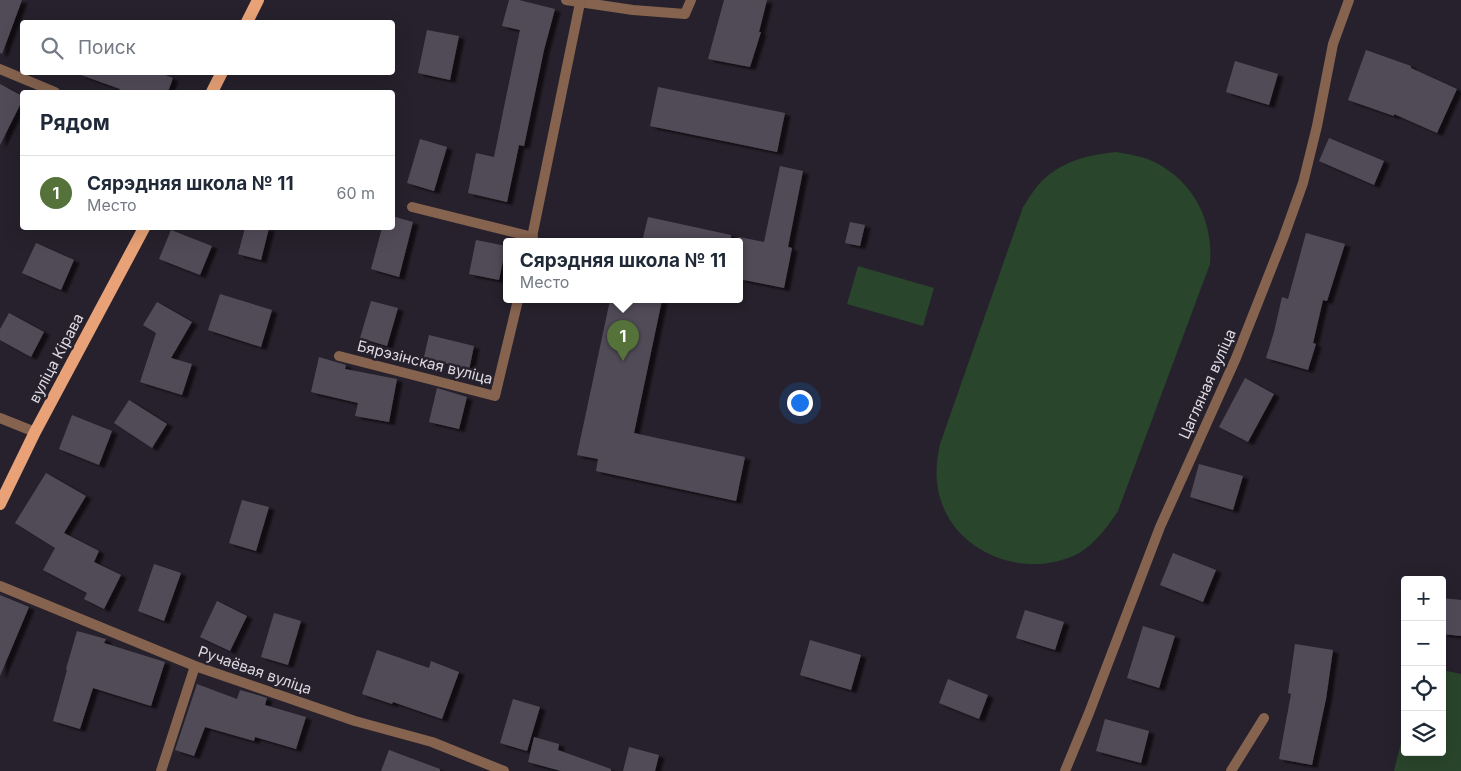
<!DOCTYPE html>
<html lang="ru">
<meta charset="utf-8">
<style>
:root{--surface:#fff;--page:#f2f2f3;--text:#1f2937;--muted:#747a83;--line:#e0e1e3;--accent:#547239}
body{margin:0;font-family:Inter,sans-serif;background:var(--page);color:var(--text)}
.controls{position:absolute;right:15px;bottom:15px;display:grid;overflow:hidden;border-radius:5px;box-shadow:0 5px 20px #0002}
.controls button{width:45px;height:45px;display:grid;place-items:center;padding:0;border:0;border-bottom:1px solid var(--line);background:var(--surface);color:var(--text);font:25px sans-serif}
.you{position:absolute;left:799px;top:402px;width:18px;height:18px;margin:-12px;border:4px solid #fff;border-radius:50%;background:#1a73e8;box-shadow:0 0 0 8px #1a73e833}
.badge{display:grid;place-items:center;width:32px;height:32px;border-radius:50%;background:var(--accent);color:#fff;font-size:16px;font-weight:700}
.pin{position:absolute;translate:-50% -41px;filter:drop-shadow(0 1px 2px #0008)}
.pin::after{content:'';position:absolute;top:26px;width:18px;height:15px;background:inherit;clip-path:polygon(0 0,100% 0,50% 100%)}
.popup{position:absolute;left:503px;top:238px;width:240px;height:65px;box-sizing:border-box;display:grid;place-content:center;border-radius:5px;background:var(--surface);filter:drop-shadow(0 1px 4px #0005);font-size:16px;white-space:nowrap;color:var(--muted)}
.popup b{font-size:19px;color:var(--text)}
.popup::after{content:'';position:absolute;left:50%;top:100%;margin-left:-10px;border:10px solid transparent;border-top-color:var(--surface)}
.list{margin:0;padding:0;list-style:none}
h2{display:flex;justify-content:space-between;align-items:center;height:65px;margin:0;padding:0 20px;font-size:21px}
h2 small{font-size:16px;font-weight:400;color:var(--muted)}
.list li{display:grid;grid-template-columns:32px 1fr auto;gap:15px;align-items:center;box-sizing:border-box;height:75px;padding:0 20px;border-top:1px solid var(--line)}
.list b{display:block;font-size:19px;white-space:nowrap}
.list p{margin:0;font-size:16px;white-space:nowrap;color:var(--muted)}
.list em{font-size:16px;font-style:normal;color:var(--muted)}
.icon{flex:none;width:28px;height:28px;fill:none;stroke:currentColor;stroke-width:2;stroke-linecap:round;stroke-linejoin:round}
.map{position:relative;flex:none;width:1461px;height:771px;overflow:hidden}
.search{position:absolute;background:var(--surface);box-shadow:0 5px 20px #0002;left:20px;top:20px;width:375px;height:55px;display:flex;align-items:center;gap:12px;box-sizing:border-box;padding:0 18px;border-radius:5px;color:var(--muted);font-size:19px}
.panel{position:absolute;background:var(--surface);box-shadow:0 5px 20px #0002;left:20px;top:90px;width:375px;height:140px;border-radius:5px}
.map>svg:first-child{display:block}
.green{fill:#29452b}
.building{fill:#514c59;filter:url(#shadow)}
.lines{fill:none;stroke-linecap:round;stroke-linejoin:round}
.minor{stroke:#85634f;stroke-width:10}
.primary{stroke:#e9a277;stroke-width:12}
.labels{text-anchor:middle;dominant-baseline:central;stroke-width:5;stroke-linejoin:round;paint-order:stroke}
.street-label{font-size:15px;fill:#dddae2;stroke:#26212c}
</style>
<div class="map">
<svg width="1461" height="771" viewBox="0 0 1461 771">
<defs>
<filter id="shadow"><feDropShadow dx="5.5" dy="3" stdDeviation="1" flood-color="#0009"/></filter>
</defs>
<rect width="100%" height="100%" fill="#26212c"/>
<g class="green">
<path d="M1116 152C1127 154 1140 156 1150 160 1192 178 1214 220 1210 264L1118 511C1107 527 1096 543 1079 553 1025 582 949 552 938 489 935 473 937 459 940 444L1023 207C1029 198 1036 186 1044 179 1065 160 1089 155 1116 152Z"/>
<path d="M858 266 934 288 923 326 847 304Z"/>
<path d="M1442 670 1461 674V771H1394L1405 727V752H1442Z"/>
</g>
<g class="building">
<path d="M0 0H22L2 54 0 53Z"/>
<path d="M509 0H519L555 9 544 50 524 146 519 145 507 202 468 193 476 153 494 157 504 107 520 30 502 26Z"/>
<path d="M724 0H767L759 32H761L750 67 708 59Z"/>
<path d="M427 30 459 36 450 80 418 73Z"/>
<path d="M1366 50 1411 66V68L1457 89 1437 133 1394 114V116L1348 100Z"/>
<path d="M1235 61 1278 74 1269 105 1226 92Z"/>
<path d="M81 72H158L173 78 168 92H118L120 89 81 75Z"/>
<path d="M0 84 22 96V101L0 145Z"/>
<path d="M658 87 785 113 777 152 650 126Z"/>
<path d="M1329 138 1384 161 1374 185 1319 161Z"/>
<path d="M420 139 447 147 434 191 407 183Z"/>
<path d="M780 166 803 171 788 247 792 248 784 288 739 279V237L764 242Z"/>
<path d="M392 216 413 222 399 277 371 269 382 228H392Z"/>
<path d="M648 217 731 235V242H642Z"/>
<path d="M850 222 865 225 860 246 845 243Z"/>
<path d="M245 228H269L261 260 238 254Z"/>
<path d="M171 230 212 246 200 275 159 259Z"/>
<path d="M1306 233 1345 244 1327 301 1323 300 1313 343 1316 344 1308 370 1266 358 1274 332 1282 297 1288 299Z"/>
<path d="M476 240 506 246 499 280 469 274Z"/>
<path d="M36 243 74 260 61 290 22 273Z"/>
<path d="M220 294 272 310 261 347 208 330Z"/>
<path d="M610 300H662L634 433 745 457 736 501 596 471 598 459 577 455Z"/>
<path d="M371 301 398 308 387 346 360 338Z"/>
<path d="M157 302 192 322 171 358 192 364 182 395 140 382 156 333 143 325Z"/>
<path d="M9 313 44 332 31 357 0 340V329Z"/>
<path d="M429 335 474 346 469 370 424 357Z"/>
<path d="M319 357 346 365 345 369 397 379 389 422 355 416 358 403 311 392Z"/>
<path d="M1245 378 1274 394 1248 442 1219 427Z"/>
<path d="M437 388 467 397 459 429 429 422Z"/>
<path d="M129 400 167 424 152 448 114 423Z"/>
<path d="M72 415 112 431 99 465 59 449Z"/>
<path d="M1199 464 1243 476 1233 510 1190 497Z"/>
<path d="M46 473 86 496 64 533 99 551 94 562 121 575 104 609 84 599 87 593 43 570 55 548 15 523Z"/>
<path d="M242 500 269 507 256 551 229 543Z"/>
<path d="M1173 553 1216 570 1203 602 1160 585Z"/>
<path d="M154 564 181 573 164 621 138 611Z"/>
<path d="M0 595 29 607 0 676Z"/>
<path d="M1442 598 1461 600V636L1442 634Z"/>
<path d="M217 601 247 616 230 651 200 637Z"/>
<path d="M1025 610 1064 622 1055 650 1016 638Z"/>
<path d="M274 613 301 621 288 665 261 657Z"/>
<path d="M1143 626 1175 636 1159 688 1127 678Z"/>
<path d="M77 631 106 639 104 643 165 662 151 706 93 688 80 729 53 721 67 670 66 669Z"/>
<path d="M810 640 861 655 851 690 800 675Z"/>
<path d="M1295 644 1333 650 1326 699 1312 765 1279 759 1291 694 1288 693Z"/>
<path d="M377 650 429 668 431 661 459 672 442 719 393 702 392 704 362 694Z"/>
<path d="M948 679 988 695 979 719 939 703Z"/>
<path d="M197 684 237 699 240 690 261 696 267 698 265 705 306 717 296 749 255 737 254 741 205 727 194 756 175 750Z"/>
<path d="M513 699 540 707 527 751 500 743Z"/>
<path d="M1105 719 1149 731 1141 763 1096 751Z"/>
<path d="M534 737 559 744 558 750 611 769V771H561L528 762Z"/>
<path d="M629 747 659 755 655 771H623Z"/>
<path d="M389 750 440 769V771H381Z"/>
</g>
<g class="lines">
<g class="minor">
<path d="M566 0 633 10 685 14 691 0"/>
<path d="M0 69 55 92"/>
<path d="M412 207 533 237"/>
<path d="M531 242 580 3"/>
<path d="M339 356 495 396 518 300"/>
<path d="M0 418 35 432"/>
<path d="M0 586 195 666 355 721 432 742 504 771"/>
<path d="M161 771 195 666"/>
<path d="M1065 771 1089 713 1160 527 1236 358 1283 239 1303 183 1317 126 1333 44 1349 0"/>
<path d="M1231 771 1264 718"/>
</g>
<g class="primary">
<path d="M247 22 258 0"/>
<path d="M212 92 222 72"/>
<path d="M0 504 35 432 144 228"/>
</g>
</g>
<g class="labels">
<g class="street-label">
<text transform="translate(56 358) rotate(-62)">вуліца Кірава</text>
<text transform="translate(425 362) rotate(14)">Бярэзінская вуліца</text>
<text transform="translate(1207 384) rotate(-66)">Цагляная вуліца</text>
<text transform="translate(255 670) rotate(19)">Ручаёвая вуліца</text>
</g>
</g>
</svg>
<div class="controls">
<button>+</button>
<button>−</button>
<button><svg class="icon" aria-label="locate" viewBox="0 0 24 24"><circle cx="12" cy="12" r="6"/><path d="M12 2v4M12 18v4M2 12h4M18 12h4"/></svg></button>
<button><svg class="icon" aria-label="layers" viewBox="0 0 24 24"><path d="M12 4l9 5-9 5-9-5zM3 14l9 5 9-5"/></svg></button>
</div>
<div class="you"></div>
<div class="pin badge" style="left:623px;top:361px">1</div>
<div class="popup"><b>Сярэдняя школа № 11</b>Место</div>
<div class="search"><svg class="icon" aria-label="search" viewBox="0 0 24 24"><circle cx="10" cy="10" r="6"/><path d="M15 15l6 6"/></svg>Поиск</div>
<section class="panel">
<h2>Рядом<small></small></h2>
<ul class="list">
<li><span class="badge">1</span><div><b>Сярэдняя школа № 11</b><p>Место</p></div><em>60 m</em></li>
</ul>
</section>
</div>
